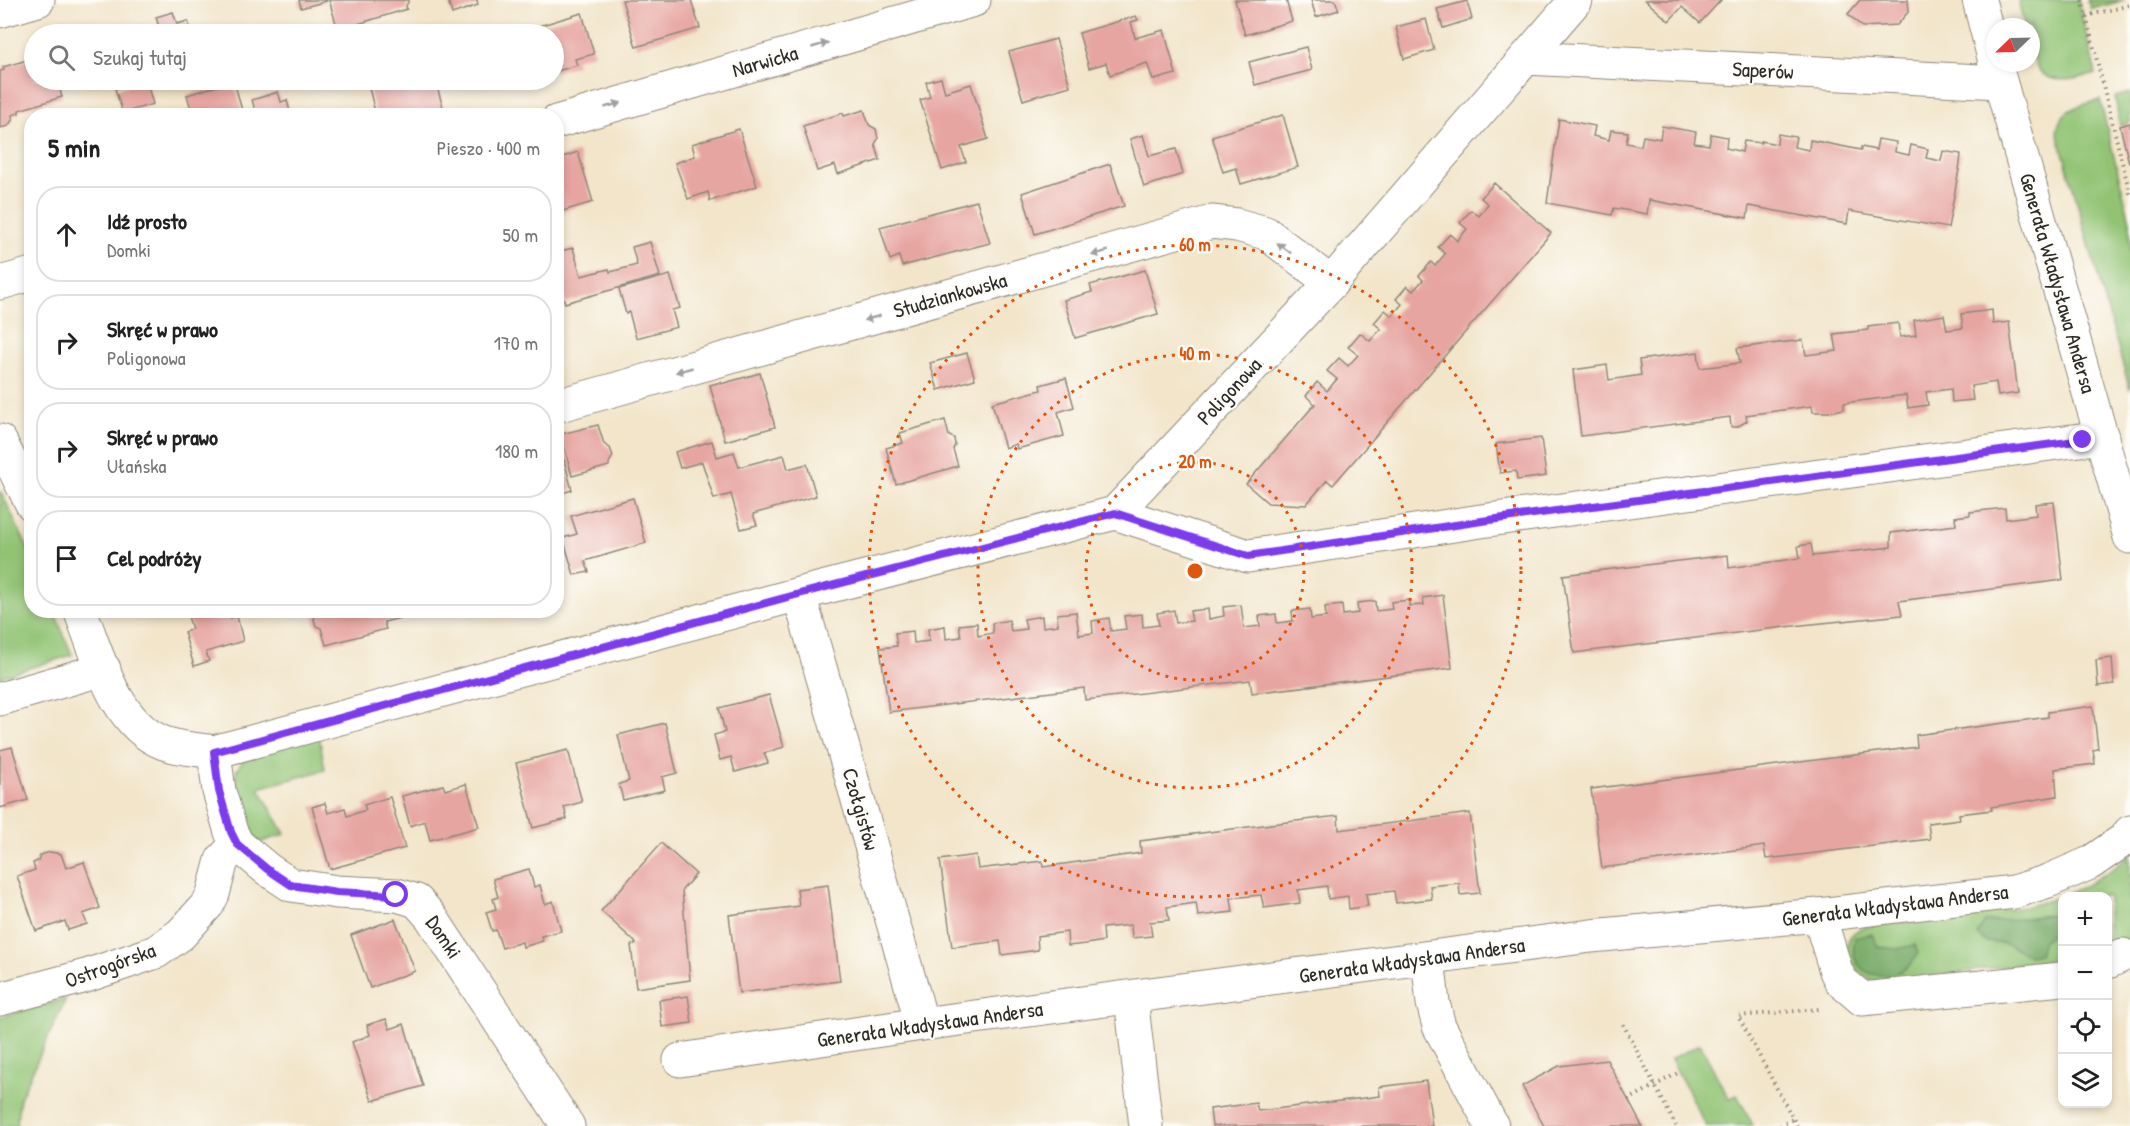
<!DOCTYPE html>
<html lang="pl">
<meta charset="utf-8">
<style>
:root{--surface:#fff;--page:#f2f2f2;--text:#222;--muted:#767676;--line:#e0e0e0}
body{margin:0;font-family:"Patrick Hand",sans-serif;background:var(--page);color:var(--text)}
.controls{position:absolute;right:18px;bottom:18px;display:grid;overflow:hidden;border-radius:12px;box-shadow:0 3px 9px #0003}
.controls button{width:54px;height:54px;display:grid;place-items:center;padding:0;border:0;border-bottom:2px solid var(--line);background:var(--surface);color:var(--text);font:30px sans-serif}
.compass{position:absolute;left:1986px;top:18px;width:54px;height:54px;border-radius:50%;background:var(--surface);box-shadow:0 3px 9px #0003;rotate:247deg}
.stop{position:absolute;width:18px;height:18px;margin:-14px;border:4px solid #7c3aed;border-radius:50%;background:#fff}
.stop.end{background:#7c3aed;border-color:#fff;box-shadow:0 2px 6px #0008}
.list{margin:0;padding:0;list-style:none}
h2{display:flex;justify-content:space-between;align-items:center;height:78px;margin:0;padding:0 24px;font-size:26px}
h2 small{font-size:20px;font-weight:400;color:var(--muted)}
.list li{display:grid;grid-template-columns:39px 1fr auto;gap:18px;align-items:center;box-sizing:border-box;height:96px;margin:0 12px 12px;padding:0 12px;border:2px solid var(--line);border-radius:24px}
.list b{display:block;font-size:22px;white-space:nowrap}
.list p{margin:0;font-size:20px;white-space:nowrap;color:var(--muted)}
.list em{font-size:20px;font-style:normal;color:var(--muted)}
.icon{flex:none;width:33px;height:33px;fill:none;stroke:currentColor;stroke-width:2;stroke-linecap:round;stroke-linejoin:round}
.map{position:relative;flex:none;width:2130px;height:1126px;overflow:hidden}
.search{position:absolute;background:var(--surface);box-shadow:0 3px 9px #0003;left:24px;top:24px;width:540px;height:66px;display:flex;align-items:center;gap:15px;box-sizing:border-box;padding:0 21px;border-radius:33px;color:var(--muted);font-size:22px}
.panel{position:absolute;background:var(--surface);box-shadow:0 3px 9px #0003;left:24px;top:108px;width:540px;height:510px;border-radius:24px}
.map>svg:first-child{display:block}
.green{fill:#91c373;stroke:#5e774f;stroke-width:1.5}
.forest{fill:#74a965;stroke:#506a48;stroke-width:1.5}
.building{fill:#e7a5a1}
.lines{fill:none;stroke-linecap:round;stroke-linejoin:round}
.minor-casing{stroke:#8e887a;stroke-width:35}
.path{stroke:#8e887a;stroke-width:4;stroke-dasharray:1.5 4.5;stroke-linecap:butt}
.minor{stroke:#fff;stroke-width:33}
.oneway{fill:#a0a0a0}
.route{stroke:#7c3aed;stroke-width:8}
.ring{fill:none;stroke:#df570e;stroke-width:3;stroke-dasharray:3 6}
.labels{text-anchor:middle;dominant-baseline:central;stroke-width:4.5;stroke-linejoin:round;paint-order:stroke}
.street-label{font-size:21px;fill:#2b2b2b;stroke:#fdfcf7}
.centre{fill:#df570e;stroke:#fdfcf7;stroke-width:3}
.ring-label{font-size:18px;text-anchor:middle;font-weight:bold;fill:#df570e;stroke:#fdfcf7;stroke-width:4.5;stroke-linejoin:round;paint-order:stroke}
</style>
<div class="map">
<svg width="2130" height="1126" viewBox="0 0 2130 1126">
<rect width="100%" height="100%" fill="#fdfcf7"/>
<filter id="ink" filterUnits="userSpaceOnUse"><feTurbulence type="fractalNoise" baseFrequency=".0167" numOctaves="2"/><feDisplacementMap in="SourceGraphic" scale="12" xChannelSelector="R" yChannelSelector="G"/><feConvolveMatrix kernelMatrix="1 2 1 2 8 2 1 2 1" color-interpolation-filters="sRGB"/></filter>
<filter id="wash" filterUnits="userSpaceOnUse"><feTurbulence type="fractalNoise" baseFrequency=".008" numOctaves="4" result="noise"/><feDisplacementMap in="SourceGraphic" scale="24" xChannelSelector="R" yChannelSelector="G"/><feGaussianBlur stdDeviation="1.35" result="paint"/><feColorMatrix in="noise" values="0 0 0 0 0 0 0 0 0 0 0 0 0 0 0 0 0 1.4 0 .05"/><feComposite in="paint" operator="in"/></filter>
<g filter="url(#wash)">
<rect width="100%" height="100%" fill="#f2e5ca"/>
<g class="green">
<path d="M2018 0H2078L2096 74C2047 87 2031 81 2031 27H2025Z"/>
<path d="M2087 0H2125L2091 9Z"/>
<path d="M2130 93V123L2120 126 2115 97Z"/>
<path d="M2100 100 2130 221V390L2057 131C2061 107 2080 106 2100 100Z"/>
<path d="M0 490 31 555 32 610 54 611 72 655 0 677Z"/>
<path d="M319 735 325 770 259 788 285 834 258 843 248 822 235 787 236 771 247 755Z"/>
<path d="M2130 855V939L2128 941 2108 948V896H2062V959L1880 983C1861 980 1837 957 1851 936 1853 933 1859 929 1862 927L2025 907 2053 899 2083 887 2111 870Z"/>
<path d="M66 999 20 1098 16 1126H0V1017Z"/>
<path d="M1700 1044 1729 1099 1737 1095 1753 1125 1706 1126 1671 1059Z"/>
</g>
<g class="forest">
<path d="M2062 914V929L2043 940 2039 954 2029 956 2008 944 1986 942 1977 934 1985 922C2012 921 2036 915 2062 914Z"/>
<path d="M1872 934 1878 947 1897 949 1915 945 1918 954C1901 988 1843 981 1855 938Z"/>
</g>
<g id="blocks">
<g class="building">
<path d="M299 0H327V1L301 8Z"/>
<path d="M329 0H409L406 6 407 9 338 30Z"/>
<path d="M448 0H477L478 5 452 14Z"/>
<path d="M622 0H691L700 28 636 47Z"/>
<path d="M1235 0H1286L1292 21 1245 35Z"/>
<path d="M1311 0H1335L1339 10 1316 17Z"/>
<path d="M1645 0H1721L1700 23 1682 7 1669 21Z"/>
<path d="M1860 0H1908L1909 11 1897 25 1862 27 1848 14Z"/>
<path d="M1467 1 1472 19 1443 28 1437 9Z"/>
<path d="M173 12 177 24 188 21 192 34H146L160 30 156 17Z"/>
<path d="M582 13 594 54 575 59 577 65 554 72V34H512Z"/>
<path d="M1136 16 1138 20 1131 22 1135 38 1164 30 1176 74 1153 80 1147 63 1110 75 1106 63 1089 68 1079 33Z"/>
<path d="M1426 19 1434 50 1404 59 1396 27Z"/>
<path d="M1056 39 1070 86 1023 100 1009 52Z"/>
<path d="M1306 47 1312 70 1255 85 1249 62Z"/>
<path d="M34 58V80H57L62 97 19 110V113L12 115 13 119 8 126 0 128V71L4 70 3 67Z"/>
<path d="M941 78 945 92 971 84 988 139 961 147 966 162 942 170 920 100 930 97 926 82Z"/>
<path d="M146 80 153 104 123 113 115 89Z"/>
<path d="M367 80H435L445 114 376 116Z"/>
<path d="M234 81 243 114 255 110 252 100 278 92 281 102 287 100 291 116H193L187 95Z"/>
<path d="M864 110 869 125 876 129 878 139 875 144 880 160 838 174 835 165 817 171 803 126 843 113 844 116Z"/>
<path d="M1283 115 1298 167 1241 184 1236 168 1223 172 1212 136Z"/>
<path d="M1559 119 1595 126 1593 136 1609 140 1611 130 1628 132 1626 143 1641 146 1643 136 1660 139 1662 126 1696 132 1694 143 1709 145 1711 134 1727 137 1726 148 1742 152 1744 141 1761 143V141L1777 144 1778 134 1796 137 1794 147 1809 150 1810 140 1861 150V147L1876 150 1878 139 1896 142 1895 152 1909 155 1911 145 1928 149 1926 158 1941 161 1943 151 1961 154 1960 164 1948 228 1849 211 1847 224 1749 206 1747 218 1649 200 1647 214 1614 208 1612 215 1547 203Z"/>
<path d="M2130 123V163H2129L2120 126Z"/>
<path d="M739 129 757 186 710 201 708 192 688 199 675 163 695 156 692 144Z"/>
<path d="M1143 135 1149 156 1176 149 1183 174 1144 187 1130 139Z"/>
<path d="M578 152 593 202 556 213V159Z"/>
<path d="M1110 164 1124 206 1035 234 1022 193Z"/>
<path d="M1494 183 1551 233 1333 485 1327 480 1306 505 1268 503 1246 484 1315 404 1306 396 1317 382 1327 391 1337 379 1327 371 1339 358 1348 366 1358 355 1348 347 1360 333 1370 341 1381 329 1374 323 1385 310 1392 316 1402 304 1396 299 1407 286 1413 291 1423 280 1419 276 1431 262 1435 266 1445 254 1438 247 1450 234 1457 241 1467 229 1460 223 1471 210 1479 216 1488 204 1481 198Z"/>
<path d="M977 201 990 243 902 266 899 256 890 260 880 227Z"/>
<path d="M650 242 660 276 565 303 556 276V252L573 248 581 276 609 269 610 272 637 265 632 247Z"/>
<path d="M1145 270 1158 314 1075 338 1064 300 1092 292 1090 285Z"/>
<path d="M670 275 680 308 672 310 677 327 636 338 629 312 626 314 619 289Z"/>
<path d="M1992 310 1993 324 2009 322 2018 393 1998 396 1996 382 1971 386 1973 400 1952 402 1951 389 1926 392 1928 405 1908 408 1906 395 1844 403V409L1829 412H1813L1812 406 1746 415 1747 421 1737 427H1731L1730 417 1581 436 1573 370 1607 365 1609 380 1641 375 1639 360 1698 352 1700 368 1740 363 1737 348 1803 340 1806 355 1837 351 1834 334 1868 330V327L1898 323 1900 337 1916 335 1914 320 1944 315 1947 330 1963 328 1961 314Z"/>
<path d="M967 353 975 379 938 390 930 363Z"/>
<path d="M760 373 775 427 725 441 710 385 721 382V384Z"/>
<path d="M1066 378 1074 407 1058 412 1064 436 1017 449 1016 444 1005 448 992 403 1041 390 1040 385Z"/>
<path d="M945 420 949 436 954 438 955 445 953 449 958 466 896 484 886 448 903 443 900 433Z"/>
<path d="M598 425 604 444 610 448 613 456 609 463V466L572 476 561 434Z"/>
<path d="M1541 438 1546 476 1517 480 1516 471 1500 473 1496 444Z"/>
<path d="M712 441 717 457 734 452 739 467 784 455 788 469 807 464 816 496 753 514 757 525 741 529 731 494 714 499 702 462 680 468 675 452Z"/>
<path d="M564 460 572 490 556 495V462Z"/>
<path d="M633 498 646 543 585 561 589 572 574 575 563 538 577 534 571 516Z"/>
<path d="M2054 502 2063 580 1899 601 1902 615 1802 625 1574 653 1563 575 1728 555 1729 568 1800 558 1798 546 1811 544 1813 556 1891 547V533L1956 525 1955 517 1970 515V512L2005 508 2006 519 2036 515 2035 504Z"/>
<path d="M1443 595 1452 668 1252 693 1250 680 1085 700 1084 688 889 712 880 648 897 646 895 633 913 631 914 643 929 641 928 629 945 626 946 639 961 637 959 625 977 623 978 636 993 633 992 623 1009 620 1011 631 1026 629 1024 619 1042 616 1043 627 1058 625 1057 614 1076 612 1079 635 1093 633 1092 621 1109 618 1111 631 1126 629 1124 616 1142 614 1143 627 1159 625 1157 613 1174 610 1176 623 1192 621 1190 611 1208 609 1209 619 1224 616 1223 607 1241 605 1244 628 1260 626 1259 616 1276 614 1277 623 1293 621 1292 611 1310 609 1311 619 1326 617 1325 607 1342 605 1343 615 1358 613 1357 603 1375 601 1376 611 1392 609 1391 602 1409 600V606L1424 605 1423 598Z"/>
<path d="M186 610H228L230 618 237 616 243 641 206 652 209 661 194 666 184 632 192 629Z"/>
<path d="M322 610H415L416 614 384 622 386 629 326 645 321 628 316 626 314 619 317 612Z"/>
<path d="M2112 658 2114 684 2098 686 2096 660Z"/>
<path d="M769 695 784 747 764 753 768 763 735 772 731 757 720 760 714 735 725 732 719 708Z"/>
<path d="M2093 706 2098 749 2093 750 2095 764 2055 769 2057 796 1991 807 1992 810 1959 814 1960 819 1928 823 1930 839 1766 859 1764 846 1602 868 1591 789 1917 747 1916 735 2048 717V712Z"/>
<path d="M665 723 677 773 662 777 665 790 623 800 619 784 629 781 618 735Z"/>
<path d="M12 747 28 800 0 808V750Z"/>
<path d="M568 750 582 802 564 807 567 819 533 828 516 763Z"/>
<path d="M466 784 479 827 430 840 425 821 410 826 402 796 443 785 445 790Z"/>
<path d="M390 797 405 848 330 869 312 807 325 803 328 813 345 808 347 816 366 810 364 805Z"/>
<path d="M1470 813 1480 893 1460 895 1459 883 1430 886 1432 899 1396 903 1394 891 1366 894 1368 906 1349 909 1348 896 1328 899 1327 886 1298 890 1300 903 1264 908 1261 895 1231 898 1233 912 1198 916 1196 903 1167 907 1169 920 1150 922 1152 936 1132 938 1131 925 1103 928 1104 941 1086 944 1068 946 1067 932 1037 936 1038 950 1002 955 1000 941 952 947 940 860 976 855 978 869 1042 861 1043 867 1141 853 1140 841 1271 824 1338 816 1339 830Z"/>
<path d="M661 843 696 874 682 890 690 980 636 988 631 945 636 944 635 942 601 911Z"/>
<path d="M50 852 61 854 66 868 84 862 100 908 83 914 87 924 68 930 65 921 36 931 17 876 35 870 33 863 38 861 40 855Z"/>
<path d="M529 869 534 887 540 885 545 904 553 901 561 931 541 936 543 941 523 947 522 942 502 948 496 930 492 931 486 912 496 909 493 899 498 897 493 879Z"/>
<path d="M828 885 840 981 739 993 729 915 799 906 797 889Z"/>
<path d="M395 919 415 971 370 988 351 935Z"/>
<path d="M688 996 692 1023 662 1027 659 1000Z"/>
<path d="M386 1019 390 1029 404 1024 423 1086 372 1101 352 1042 370 1035 367 1025Z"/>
<path d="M1607 1060 1642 1126H1544L1522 1086 1559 1066Z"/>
<path d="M1426 1081 1432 1126H1212L1210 1109 1256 1103 1258 1111 1380 1096 1379 1087Z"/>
</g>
</g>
</g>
<g filter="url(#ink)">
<use href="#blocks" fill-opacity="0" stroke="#8e887a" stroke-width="1.5"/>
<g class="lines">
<g class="minor-casing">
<g id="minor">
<path d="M1979 0 1995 62"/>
<path d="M0 11 38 0"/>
<path d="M1526 58 2000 82"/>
<path d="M1995 63 2130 537"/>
<path d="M556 122 974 0"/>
<path d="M0 283 32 274"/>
<path d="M556 406 1212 222 1237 225 1266 233 1331 283"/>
<path d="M0 441 32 504"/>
<path d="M1115 513 1248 556 1481 521 2102 437"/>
<path d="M799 594 922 1024"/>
<path d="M80 610C98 655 115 725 164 743 180 749 198 749 214 752L799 594 1115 513 1331 283 1576 0"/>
<path d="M0 699 104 669"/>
<path d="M214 752 219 791 231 832 237 844 267 869 291 885 337 892 397 895 417 901 431 917 568 1126"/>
<path d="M1819 915 1836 971 1841 981 1862 999 2062 979"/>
<path d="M1428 958 1433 1003 1439 1026 1492 1126"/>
<path d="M2108 962 2123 955"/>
<path d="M1131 998 1146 1126"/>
<path d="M0 999 86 976 156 952 181 934 208 904 213 894 222 860 237 844"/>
<path d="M680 1060 922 1024 1591 936 1819 915 2014 892 2048 881 2090 863 2125 839 2130 832"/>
</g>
</g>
<g class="path">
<path d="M2082 0 2130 194"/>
<path d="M2086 16 2130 5"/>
<path d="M1623 1024 1676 1126"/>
<path d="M1628 1100 1678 1073"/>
<path d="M1780 1126 1793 1119"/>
<path d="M1797 1126 1738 1016 1819 1009"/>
</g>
<use href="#minor" class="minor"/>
</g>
<defs><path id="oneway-solid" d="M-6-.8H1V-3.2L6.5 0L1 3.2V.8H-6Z" transform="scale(1.5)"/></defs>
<g class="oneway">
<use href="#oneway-solid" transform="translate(820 45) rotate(-16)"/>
<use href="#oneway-solid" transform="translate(613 105) rotate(-16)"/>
<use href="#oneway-solid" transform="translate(1284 248) rotate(-143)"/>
<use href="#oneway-solid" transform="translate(1100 253) rotate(164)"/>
<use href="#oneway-solid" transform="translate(872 318) rotate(164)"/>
<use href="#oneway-solid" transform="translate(684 370) rotate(164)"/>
</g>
</g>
<g class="lines" filter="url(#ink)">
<path class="route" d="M396 895 337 892 291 885 267 869 237 844 231 832 219 791 214 752 799 594 1115 513 1248 556 1482 521 2083 440"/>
</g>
<g class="ring">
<circle cx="1195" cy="571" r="109"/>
<circle cx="1195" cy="571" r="217"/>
<circle cx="1195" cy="571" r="326"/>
</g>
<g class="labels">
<g class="street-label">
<text transform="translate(765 61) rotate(-16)">Narwicka</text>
<text transform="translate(1763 70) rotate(3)">Saperów</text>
<text transform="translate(2058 283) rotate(74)">Generała Władysława Andersa</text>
<text transform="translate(950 295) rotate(-16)">Studziankowska</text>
<text transform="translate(1229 391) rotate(-47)">Poligonowa</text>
<text transform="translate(861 809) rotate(74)">Czołgistów</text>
<text transform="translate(1895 905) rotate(-7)">Generała Władysława Andersa</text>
<text transform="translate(444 937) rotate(56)">Domki</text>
<text transform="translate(1412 960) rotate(-8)">Generała Władysława Andersa</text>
<text transform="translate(110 965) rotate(-20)">Ostrogórska</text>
<text transform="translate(930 1024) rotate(-8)">Generała Władysława Andersa</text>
</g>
</g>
<circle cx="1195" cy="571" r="9" class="centre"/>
<g class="ring-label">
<text x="1195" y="251">60 m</text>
<text x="1195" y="360">40 m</text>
<text x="1195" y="468">20 m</text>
</g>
</svg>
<div class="controls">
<button>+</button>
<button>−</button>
<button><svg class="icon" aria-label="locate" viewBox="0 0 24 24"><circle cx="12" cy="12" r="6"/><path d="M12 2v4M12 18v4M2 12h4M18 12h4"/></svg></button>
<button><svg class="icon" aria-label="layers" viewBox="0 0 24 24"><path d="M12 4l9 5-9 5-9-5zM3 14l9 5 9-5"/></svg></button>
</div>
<svg class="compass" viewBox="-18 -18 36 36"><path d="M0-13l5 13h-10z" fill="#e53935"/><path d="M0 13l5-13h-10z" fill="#767676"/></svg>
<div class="stop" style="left:396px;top:895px"></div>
<div class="stop end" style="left:2083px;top:440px"></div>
<div class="search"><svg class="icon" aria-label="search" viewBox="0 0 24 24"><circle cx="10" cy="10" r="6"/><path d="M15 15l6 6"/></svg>Szukaj tutaj</div>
<section class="panel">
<h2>5 min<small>Pieszo · 400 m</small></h2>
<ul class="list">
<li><svg class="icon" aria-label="ahead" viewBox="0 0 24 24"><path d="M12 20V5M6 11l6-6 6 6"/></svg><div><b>Idź prosto</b><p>Domki</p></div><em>50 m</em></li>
<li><svg class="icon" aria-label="right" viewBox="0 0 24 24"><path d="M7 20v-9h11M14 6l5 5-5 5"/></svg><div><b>Skręć w prawo</b><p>Poligonowa</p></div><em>170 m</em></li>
<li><svg class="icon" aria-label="right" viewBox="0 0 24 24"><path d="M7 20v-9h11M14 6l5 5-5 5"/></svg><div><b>Skręć w prawo</b><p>Ułańska</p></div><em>180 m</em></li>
<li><svg class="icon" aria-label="arrive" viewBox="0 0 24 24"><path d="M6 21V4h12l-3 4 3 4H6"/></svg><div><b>Cel podróży</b></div></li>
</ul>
</section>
</div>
